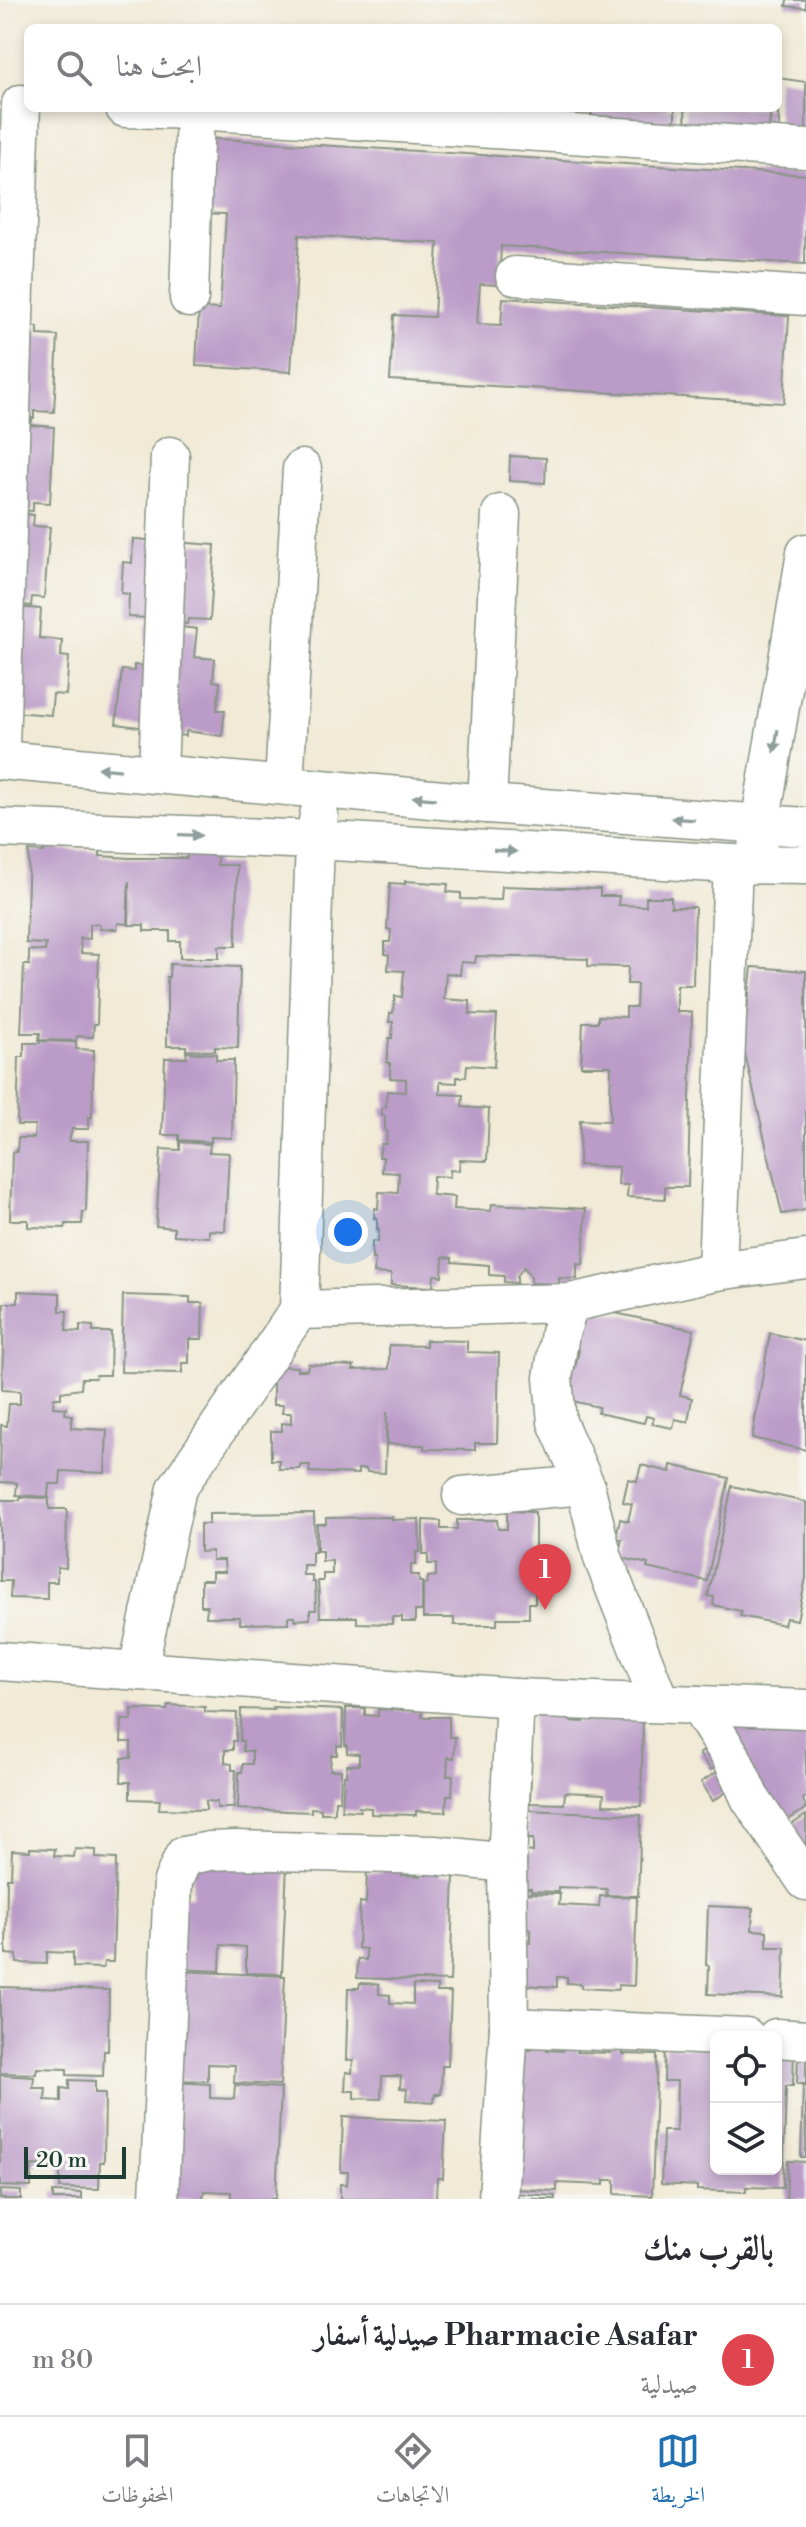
<!DOCTYPE html>
<html lang="ar">
<meta charset="utf-8">
<style>
:root{--surface:#fff;--page:#f2f2f3;--text:#2b2b33;--muted:#7c7c81;--line:#e1e1e2;--accent:#1f6fb2}
body{margin:0;font-family:"Libre Bodoni",Amiri,serif;background:var(--page);color:var(--text);direction:rtl}
.controls{position:absolute;right:24px;bottom:24px;display:grid;overflow:hidden;border-radius:12px;box-shadow:0 4px 12px #0003}
.controls button{width:72px;height:72px;display:grid;place-items:center;padding:0;border:0;border-bottom:2px solid var(--line);background:var(--surface);color:var(--text);font:40px sans-serif}
.scale{position:absolute;left:24px;bottom:20px;width:102px;box-sizing:border-box;padding-left:8px;border:4px solid #1f3d34;border-top:0;font-size:22px;line-height:28px;white-space:nowrap;color:#1f3d34;-webkit-text-stroke:6px #f6f6f2;paint-order:stroke}
.you{position:absolute;left:348px;top:1232px;width:28px;height:28px;margin:-20px;border:6px solid #fff;border-radius:50%;background:#1a73e8;box-shadow:0 0 0 12px #1a73e833}
.badge{display:grid;place-items:center;width:52px;height:52px;border-radius:50%;background:var(--accent);color:#fff;font-size:26px;font-weight:700}
.pin{position:absolute;translate:-50% -66px;filter:drop-shadow(0 2px 4px #0008)}
.pin::after{content:'';position:absolute;top:42px;width:28px;height:24px;background:inherit;clip-path:polygon(0 0,100% 0,50% 100%)}
.list{margin:0;padding:0;list-style:none}
h2{display:flex;justify-content:space-between;align-items:center;height:104px;margin:0;padding:0 32px;font-size:34px}
h2 small{font-size:26px;font-weight:400;color:var(--muted)}
.list li{display:grid;grid-template-columns:52px 1fr auto;gap:24px;align-items:center;box-sizing:border-box;height:112px;padding:0 32px;border-top:2px solid var(--line)}
.list b{display:block;font-size:30px;white-space:nowrap}
.list p{margin:0;font-size:26px;white-space:nowrap;color:var(--muted)}
.list em{font-size:26px;font-style:normal;color:var(--muted)}
.icon{flex:none;width:44px;height:44px;fill:none;stroke:currentColor;stroke-width:2;stroke-linecap:round;stroke-linejoin:round}
.map{position:relative;flex:none;width:806px;height:2199px;overflow:hidden;direction:ltr}
.search{position:absolute;background:var(--surface);box-shadow:0 4px 12px #0003;left:24px;right:24px;top:24px;height:88px;display:flex;align-items:center;gap:20px;box-sizing:border-box;padding:0 28px;border-radius:12px;color:var(--muted);font-size:30px}
.sheet{height:216px;background:var(--surface)}
nav{display:flex;justify-content:space-around;align-items:center;box-sizing:border-box;height:112px;border-top:2px solid var(--line);background:var(--surface);font-size:22px;color:var(--muted)}
nav a{display:grid;justify-items:center;gap:4px}
nav .on{color:var(--accent)}
.map>svg:first-child{display:block}
.building{fill:#bb9bc8}
.lines{fill:none;stroke-linecap:round;stroke-linejoin:round}
.minor-casing{stroke:#889485;stroke-width:41}
.minor{stroke:#fff;stroke-width:38}
.oneway{fill:#8f9e9a}
</style>
<div class="map">
<svg width="806" height="2199" viewBox="0 0 806 2199">
<rect width="100%" height="100%" fill="#f6f6f2"/>
<filter id="ink" filterUnits="userSpaceOnUse"><feTurbulence type="fractalNoise" baseFrequency=".0125" numOctaves="2"/><feDisplacementMap in="SourceGraphic" scale="16" xChannelSelector="R" yChannelSelector="G"/><feConvolveMatrix kernelMatrix="1 2 1 2 8 2 1 2 1" color-interpolation-filters="sRGB"/></filter>
<filter id="wash" filterUnits="userSpaceOnUse"><feTurbulence type="fractalNoise" baseFrequency=".006" numOctaves="4" result="noise"/><feDisplacementMap in="SourceGraphic" scale="32" xChannelSelector="R" yChannelSelector="G"/><feGaussianBlur stdDeviation="1.8" result="paint"/><feColorMatrix in="noise" values="0 0 0 0 0 0 0 0 0 0 0 0 0 0 0 0 0 1.4 0 .05"/><feComposite in="paint" operator="in"/></filter>
<g filter="url(#wash)">
<rect width="100%" height="100%" fill="#f1ead6"/>
<g id="blocks">
<g class="building">
<path d="M787 0H806V8L786 6Z"/>
<path d="M778 78 806 82V141L781 137 777 108Z"/>
<path d="M592 108H675V132L591 126Z"/>
<path d="M685 108H771L768 138 686 136Z"/>
<path d="M204 138 806 175 805 264 501 246 499 285 480 284 477 324 501 325 503 298 789 316 784 403 390 380 394 315 434 317 438 243 299 235 291 372 196 366 199 308 220 309 226 214 199 213Z"/>
<path d="M8 326 38 327V335L58 336 54 412 34 411V418L1 416Z"/>
<path d="M2 419 32 420 31 425 54 427 50 503 33 502V511L0 509Z"/>
<path d="M510 456 546 458 545 483 509 481Z"/>
<path d="M1 511 34 515 33 526 50 527 44 598 32 597 31 606 0 603Z"/>
<path d="M133 539 215 545 210 620 188 619 187 624 149 622V618L128 617 129 594 121 593 123 562 132 563Z"/>
<path d="M0 606 41 609 39 638 62 640 61 656 69 657 66 695 53 694 51 715 0 711Z"/>
<path d="M146 623 197 629 194 657 215 659 213 681 220 682 217 710H225L222 736 186 731V736L146 732V728L116 724 122 670 134 671V665L147 666Z"/>
<path d="M44 849 100 851V856L130 858H187V853L217 854V865H237L236 946H219V958H180V941H170V931H144V925H129V881L127 924 118 923 117 929H100L99 924H90V939L80 938 81 953 99 954 97 1024H94L93 1037 77 1036 76 1041 39 1040 40 1033H21L24 965H29V950L45 951 46 944 26 943 29 851 44 852Z"/>
<path d="M405 881 448 884 447 892 461 893V899L501 900 502 886 600 889V896H619L618 905 646 906V897H671V907H695L693 985H677V1012H692L688 1187H665V1199L627 1197 628 1185H618L619 1167 579 1165 580 1120 610 1121V1105L611 1066H581L583 1022H598V1016L626 1017V1007H636L637 984H627L628 967 588 966V959L476 956 475 963 461 962 460 975 446 973 444 999 470 1001V1014L497 1015 494 1067 467 1065 466 1077H457V1083L440 1082V1094L463 1095 462 1107 489 1109 487 1161 460 1160 459 1171 450 1170V1177L433 1176 432 1195 455 1197 454 1209 491 1211 492 1204 586 1209 583 1265 577 1264V1279L559 1278V1284L531 1283V1277L524 1267 517 1276V1283L504 1282V1276L489 1275V1265L452 1262V1258L443 1257 442 1276 434 1275 433 1287 391 1285V1274L374 1273 375 1259H372V1241L378 1242 379 1229H377V1218H374L375 1208 378 1209 379 1192 398 1193 399 1173 382 1172 383 1157H379L381 1144H386L387 1131H385V1116H382V1107H386L387 1091 406 1092V1079L390 1078V1063H387L389 1038H392L393 1022H389L390 1013H393L395 996 402 997 404 971 388 970 389 955 385 954V942H390L391 930 387 929 390 883 405 884Z"/>
<path d="M170 964 240 967 238 1048 215 1047V1051L186 1050V1046H167V977H169Z"/>
<path d="M752 967 806 971V1210L782 1214 743 1045Z"/>
<path d="M40 1041 76 1042V1049L94 1050 92 1117H89V1129H72L69 1141H88L86 1211 83 1212 82 1224H66L65 1228 28 1227V1220H10L12 1152H17L18 1138H34L35 1125H17L19 1057H24V1043H40Z"/>
<path d="M186 1052 216 1054V1060H234L232 1138 211 1137V1142L179 1140V1135H162L165 1058H187Z"/>
<path d="M180 1142 210 1144 209 1152 229 1153 225 1231 209 1230V1237L174 1235V1228L156 1226 161 1149 180 1150Z"/>
<path d="M18 1291 60 1293V1311H67L66 1331 80 1332V1325L93 1326V1332H111L110 1375H96L95 1378H82L81 1389 61 1392V1398H54L53 1407 66 1408 65 1414 72 1415 71 1428 107 1430 105 1473 61 1471 60 1484H49L48 1497 16 1495 17 1483 0 1482 1 1425 7 1426 9 1404H20V1391L2 1390 4 1303H18Z"/>
<path d="M123 1295 190 1297V1303H203L202 1339H189V1363H182V1373L121 1372Z"/>
<path d="M587 1307 694 1330 680 1395 692 1398 688 1422 675 1419 673 1428 652 1424 654 1418 646 1416 644 1423 598 1413 599 1407 563 1399 570 1366 575 1368 579 1350 570 1348 576 1323 583 1325Z"/>
<path d="M770 1333 806 1341V1450L752 1438Z"/>
<path d="M426 1340 467 1341V1352L499 1353 497 1443H475V1450L424 1449V1445L387 1444V1412L385 1473 367 1472 366 1469H358V1474L309 1472 310 1465H300V1469H279V1460H271V1431H282V1423L291 1424V1413H282L283 1405H273V1366L297 1367V1370H307L308 1364 354 1366 353 1370 389 1369V1345L426 1346Z"/>
<path d="M641 1465 670 1472 671 1465 729 1478 707 1581 647 1568 648 1564 618 1557 622 1539 616 1538 620 1519 628 1521 632 1504 623 1502 628 1479 637 1481Z"/>
<path d="M732 1486 806 1502V1578L797 1620 786 1618 784 1625 740 1616 741 1611 713 1605 714 1597 708 1596Z"/>
<path d="M20 1497 49 1498V1509H67L66 1568 57 1567V1582H47V1599L10 1598 11 1581H0V1500H20Z"/>
<path d="M507 1511 535 1512V1603H529V1618H497V1625H454V1618H423V1584L427 1583 428 1577 436 1576V1564H428V1554H423V1520L441 1521V1529H457V1520H497L498 1529H507Z"/>
<path d="M314 1513 315 1552H312V1565H303V1575H312V1582H315L316 1610H310V1619L295 1620V1617H288V1623L240 1624V1617H206L207 1606H201V1580H212V1572H225L224 1560H212V1551L200 1552V1524H209V1514Z"/>
<path d="M392 1517V1520L419 1519 420 1552H416V1565H411V1575H419V1582H422V1611H415V1622H402V1617H392V1624L357 1623V1617H320L318 1581H323V1574H332V1561H322V1551H317V1524H326V1518Z"/>
<path d="M168 1705 205 1707V1712L237 1713 236 1741H233V1750H225V1763L232 1764V1770H236L234 1808H217V1802L206 1801V1810L159 1809 160 1800 130 1799V1782H121L122 1758H131V1742H121L122 1720H132V1709L167 1710Z"/>
<path d="M273 1707 343 1710 342 1746 337 1745V1755H331L330 1770H341L340 1800H335V1813H321V1809L311 1808V1812L238 1809 239 1772H242L243 1764H252V1751H243V1741H240L241 1709 274 1710Z"/>
<path d="M346 1708H365V1715L378 1716V1709L422 1711V1717H449V1737H455L454 1758 448 1757 447 1776 453 1775 452 1795H447L446 1812 416 1811V1815L371 1814V1808L359 1807 360 1811 342 1810 344 1775H346L347 1765H359V1754L347 1753V1745H345Z"/>
<path d="M806 1708V1797L803 1799 806 1808 776 1828 712 1725 743 1716 750 1726 765 1716Z"/>
<path d="M533 1711 570 1713V1721L584 1722 585 1713 643 1721 641 1806 603 1805 604 1794 565 1792 564 1804 530 1803Z"/>
<path d="M719 1741 730 1757 711 1770 699 1754Z"/>
<path d="M726 1766 738 1784 713 1801 701 1782Z"/>
<path d="M526 1810 641 1815 638 1896 606 1895 607 1889 558 1887V1892L531 1891V1888H523L525 1851 533 1852V1839H528Z"/>
<path d="M806 1815V1876L777 1834Z"/>
<path d="M30 1848 55 1849 54 1856 74 1857 75 1849 96 1850V1858L116 1859 113 1962H104L103 1968 73 1967V1953L47 1952V1964L17 1963V1955L6 1954 7 1878H11L12 1850 30 1851Z"/>
<path d="M193 1860 287 1864 282 1974 246 1973V1947L221 1945 220 1971 180 1969 183 1897H192Z"/>
<path d="M383 1868 402 1869V1875L421 1876V1870L439 1871V1876H454L450 1981 357 1978 358 1959 366 1960V1949L358 1948 360 1902 366 1903 367 1872 382 1873Z"/>
<path d="M524 1893 560 1894 559 1905 599 1907 600 1896 637 1897 634 1986 619 1985 618 1990 581 1988V1984L567 1983V1977H557V1987L520 1985 522 1943H531V1929H523Z"/>
<path d="M708 1906 753 1908 752 1930 767 1931V1947H785L783 1997 708 1994 709 1966 706 1965Z"/>
<path d="M176 1971 285 1976 280 2085 234 2083 235 2065 208 2064V2081L171 2080Z"/>
<path d="M360 1983 379 1984V1994L390 1995V2003L413 2004V1985L437 1986V1992H451L448 2066H442L441 2094H435L434 2102 406 2100 407 2089 400 2088 401 2076H382L381 2099 354 2098V2091H345L346 2072 352 2073 353 2060H346L348 1988H359Z"/>
<path d="M0 1987 109 1990 108 2051H104L103 2076 67 2075V2069L37 2068 36 2074 0 2073Z"/>
<path d="M532 2040 548 2041 547 2050 563 2051V2044L577 2045V2052L610 2053V2045L623 2046V2054L657 2055 652 2196 615 2194V2180H604V2185L557 2183V2191L513 2189 519 2049 532 2050Z"/>
<path d="M665 2046 716 2048V2169H776V2050L794 2051 793 2086H786L783 2188 746 2187V2192L697 2190V2186L661 2184 663 2131H676L677 2081H664Z"/>
<path d="M798 2047H806V2084H797Z"/>
<path d="M0 2075 34 2077 33 2088H46L45 2100 61 2101V2088L69 2089V2080L95 2081V2093H105L104 2162H100L99 2189 60 2188V2166L32 2165 31 2187 0 2186Z"/>
<path d="M172 2082 210 2084V2098L234 2099 235 2085 281 2088 276 2199H231V2192L204 2191 203 2199H167Z"/>
<path d="M803 2085H806V2157H801Z"/>
<path d="M343 2117 446 2121 443 2178H437L436 2199H340V2184L347 2185 348 2172H341Z"/>
<path d="M788 2161 806 2162V2199H786Z"/>
<path d="M0 2190 21 2191V2199H0Z"/>
<path d="M53 2192 82 2193V2199H53Z"/>
<path d="M512 2193 555 2196V2199H512Z"/>
</g>
</g>
</g>
<g filter="url(#ink)">
<use href="#blocks" fill-opacity="0" stroke="#889485" stroke-width="2"/>
<g class="lines">
<g class="minor-casing">
<g id="minor">
<path d="M125 108 195 110 806 149"/>
<path d="M515 276 806 296"/>
<path d="M189 298 195 110"/>
<path d="M0 747 21 104"/>
<path d="M0 760 487 804 806 827"/>
<path d="M158 773 170 456"/>
<path d="M284 784 302 469"/>
<path d="M487 804 501 514"/>
<path d="M0 828 315 840 733 864 806 865"/>
<path d="M758 849 760 825 806 553"/>
<path d="M717 1271 733 864"/>
<path d="M570 1303 560 1333 553 1378 557 1422 585 1485 603 1558 660 1703"/>
<path d="M299 1310 315 840 319 815"/>
<path d="M462 1496 585 1485"/>
<path d="M0 1661 515 1698 806 1709"/>
<path d="M138 1670 177 1488 299 1310 570 1303 717 1271 806 1259"/>
<path d="M698 1705 731 1756 750 1798 806 1881"/>
<path d="M509 2027 746 2037"/>
<path d="M776 2038 806 2040"/>
<path d="M159 2199 173 1881 184 1856 210 1851 235 1850 434 1855 507 1863"/>
<path d="M498 2199 509 2027 507 1863 515 1698"/>
</g>
</g>
<use href="#minor" class="minor"/>
</g>
<defs><path id="oneway-solid" d="M-6-.8H1V-3.2L6.5 0L1 3.2V.8H-6Z" transform="scale(2)"/></defs>
<g class="oneway">
<use href="#oneway-solid" transform="translate(776 741) rotate(99)"/>
<use href="#oneway-solid" transform="translate(109 769) rotate(-175)"/>
<use href="#oneway-solid" transform="translate(424 798) rotate(-175)"/>
<use href="#oneway-solid" transform="translate(683 819) rotate(-176)"/>
<use href="#oneway-solid" transform="translate(190 835) rotate(2)"/>
<use href="#oneway-solid" transform="translate(505 851) rotate(3)"/>
</g>
</g>
</svg>
<div class="controls">
<button><svg class="icon" aria-label="locate" viewBox="0 0 24 24"><circle cx="12" cy="12" r="6"/><path d="M12 2v4M12 18v4M2 12h4M18 12h4"/></svg></button>
<button><svg class="icon" aria-label="layers" viewBox="0 0 24 24"><path d="M12 4l9 5-9 5-9-5zM3 14l9 5 9-5"/></svg></button>
</div>
<div class="scale">20 m</div>
<div class="you"></div>
<div class="pin badge" style="left:545px;top:1610px;background:#e0444e">1</div>
<div class="search"><svg class="icon" aria-label="search" viewBox="0 0 24 24"><circle cx="10" cy="10" r="6"/><path d="M15 15l6 6"/></svg>ابحث هنا</div>
</div>
<section class="sheet">
<h2>بالقرب منك<small></small></h2>
<ul class="list">
<li><span class="badge" style="background:#e0444e">1</span><div><b>Pharmacie Asafar صيدلية أسفار</b><p>صيدلية</p></div><em>80 m</em></li>
</ul>
</section>
<nav>
<a class="on"><svg class="icon" aria-label="map" viewBox="0 0 24 24"><path d="M3 6l6-2 6 2 6-2v14l-6 2-6-2-6 2zM9 4v14M15 6v14"/></svg>الخريطة</a>
<a><svg class="icon" aria-label="directions" viewBox="0 0 24 24"><path d="M12 3l9 9-9 9-9-9zM9 14v-3h6M13 9l2 2-2 2"/></svg>الاتجاهات</a>
<a><svg class="icon" aria-label="saved" viewBox="0 0 24 24"><path d="M7 4h10v16l-5-4-5 4z"/></svg>المحفوظات</a>
</nav>
